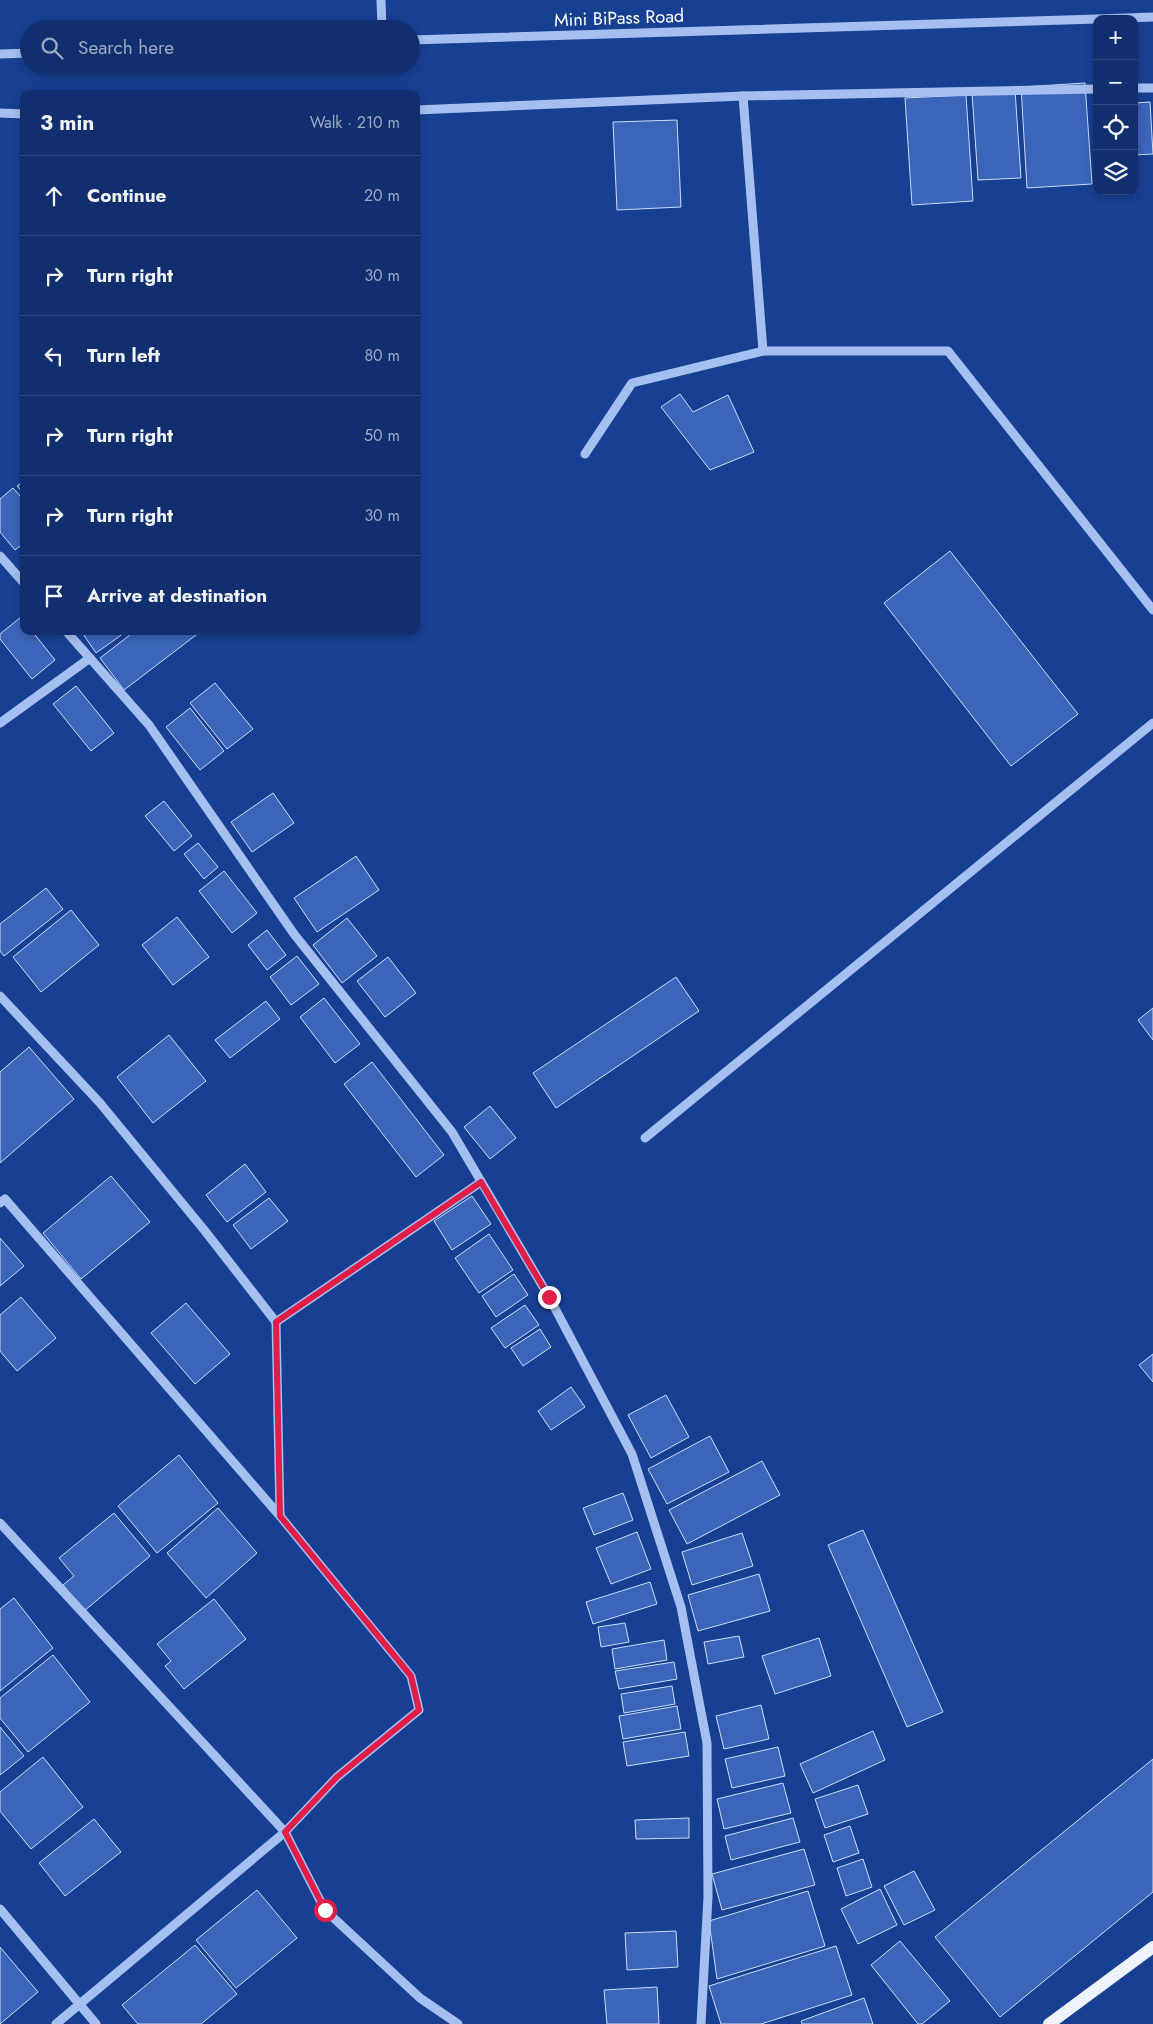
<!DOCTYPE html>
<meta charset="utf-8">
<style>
:root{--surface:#112f6e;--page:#1a3773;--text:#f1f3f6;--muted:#9ca9c2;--line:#304a81}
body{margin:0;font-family:Jost,sans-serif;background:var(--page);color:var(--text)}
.controls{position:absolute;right:15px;top:15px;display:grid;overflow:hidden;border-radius:10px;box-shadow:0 2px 8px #0003}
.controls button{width:45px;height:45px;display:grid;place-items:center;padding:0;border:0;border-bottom:1px solid var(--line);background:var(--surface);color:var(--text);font:25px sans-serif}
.stop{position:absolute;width:15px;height:15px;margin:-11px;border:4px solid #e11d48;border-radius:50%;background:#fff}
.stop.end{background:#e11d48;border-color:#fff;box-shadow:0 1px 5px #0008}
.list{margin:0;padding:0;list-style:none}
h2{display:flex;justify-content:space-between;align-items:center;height:65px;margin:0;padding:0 20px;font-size:21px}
h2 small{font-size:16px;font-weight:400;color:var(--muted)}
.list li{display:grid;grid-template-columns:32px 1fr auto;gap:15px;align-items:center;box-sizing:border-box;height:80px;padding:0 20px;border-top:1px solid var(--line)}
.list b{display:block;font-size:19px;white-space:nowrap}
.list em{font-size:16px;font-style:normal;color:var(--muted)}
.icon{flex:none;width:28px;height:28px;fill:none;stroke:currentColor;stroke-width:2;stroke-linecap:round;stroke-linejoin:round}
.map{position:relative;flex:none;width:1153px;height:2024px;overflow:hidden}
.search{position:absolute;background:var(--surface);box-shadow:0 2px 8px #0003;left:20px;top:20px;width:400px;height:55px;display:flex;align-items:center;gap:12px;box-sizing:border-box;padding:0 18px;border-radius:28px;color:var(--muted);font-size:19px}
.panel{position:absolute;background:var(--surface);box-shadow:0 2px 8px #0003;left:20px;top:90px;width:400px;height:545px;border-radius:10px}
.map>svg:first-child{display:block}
.building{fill:#3b65b8;stroke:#ccdcfb}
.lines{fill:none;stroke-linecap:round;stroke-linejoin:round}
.minor{stroke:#a5bff0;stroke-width:9}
.major{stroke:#eef3ff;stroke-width:12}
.route{stroke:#e11d48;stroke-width:6}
.labels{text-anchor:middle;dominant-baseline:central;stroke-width:5;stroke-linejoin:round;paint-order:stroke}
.street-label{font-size:18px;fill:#fff;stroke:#173f92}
</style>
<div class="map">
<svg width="1153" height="2024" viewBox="0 0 1153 2024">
<rect width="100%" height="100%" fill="#173f92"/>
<g class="building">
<path d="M1085 83 1092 184 1027 188 1021 87Z"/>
<path d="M1015 90 1021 178 978 180 972 93Z"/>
<path d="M966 95 973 201 912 205 905 98Z"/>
<path d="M1150 102 1153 154 1134 155V103Z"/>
<path d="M677 120 681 207 617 210 613 122Z"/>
<path d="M680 394 693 412 728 395 754 452 710 470 661 407Z"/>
<path d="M24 481V494L17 486Z"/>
<path d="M13 488 24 500V543L15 550 0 532V499Z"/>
<path d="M950 551 1078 714 1011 766 884 603Z"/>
<path d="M21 617 24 621V631H32L55 660 32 679 0 639V634Z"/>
<path d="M81 631H127L96 653Z"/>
<path d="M135 631H199L200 632 124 690 100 658Z"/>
<path d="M215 683 253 729 227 749 190 703Z"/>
<path d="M76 686 114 733 91 751 53 704Z"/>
<path d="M190 708 224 751 200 770 166 727Z"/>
<path d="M273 793 294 823 252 852 231 822Z"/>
<path d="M164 801 192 836 174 851 145 816Z"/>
<path d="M198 843 218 867 204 879 184 854Z"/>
<path d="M356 856 379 890 317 932 294 898Z"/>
<path d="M224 871 257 913 232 933 199 891Z"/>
<path d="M46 888 63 909 4 956 0 951V924Z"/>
<path d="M71 910 99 945 41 992 13 957Z"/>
<path d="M177 917 209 957 173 985 142 945Z"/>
<path d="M347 918 377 956 342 983 313 945Z"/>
<path d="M267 930 286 955 267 970 248 945Z"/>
<path d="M297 956 319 984 291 1005 270 977Z"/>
<path d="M388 957 416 993 385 1017 357 981Z"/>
<path d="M676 977 699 1011 556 1108 533 1073Z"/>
<path d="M324 998 360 1044 335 1063 300 1017Z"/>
<path d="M266 1001 280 1019 230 1058 215 1040Z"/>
<path d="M1153 1008V1040L1138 1020Z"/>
<path d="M169 1035 206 1081 153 1123 117 1077Z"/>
<path d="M29 1047 74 1099 0 1163V1072Z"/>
<path d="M372 1062 444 1155 416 1177 344 1084Z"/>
<path d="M490 1106 516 1138 490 1159 464 1127Z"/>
<path d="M245 1164 266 1192 227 1222 206 1195Z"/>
<path d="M111 1176 150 1222 81 1279 43 1233Z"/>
<path d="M472 1196 491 1224 452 1250 434 1221Z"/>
<path d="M269 1198 288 1221 251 1249 233 1225Z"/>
<path d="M489 1234 513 1270 479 1293 455 1258Z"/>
<path d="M0 1238 24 1266 0 1286Z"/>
<path d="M514 1274 528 1295 496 1317 482 1296Z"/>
<path d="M21 1297 56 1338 17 1371 0 1351V1315Z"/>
<path d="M186 1303 230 1354 195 1384 151 1333Z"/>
<path d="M525 1305 539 1325 505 1348 491 1328Z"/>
<path d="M540 1329 551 1347 523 1366 511 1348Z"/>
<path d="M1153 1354V1382L1139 1365Z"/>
<path d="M571 1387 585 1407 551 1430 538 1411Z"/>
<path d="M666 1395 689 1437 651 1458 628 1415Z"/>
<path d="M710 1436 729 1472 667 1504 648 1469Z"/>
<path d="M179 1455 218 1503 157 1553 118 1506Z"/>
<path d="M762 1461 780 1495 687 1544 669 1510Z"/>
<path d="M623 1493 633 1520 594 1535 583 1508Z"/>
<path d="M218 1508 257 1553 206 1598 167 1553Z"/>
<path d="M114 1513 150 1556 84 1611 63 1585 74 1576 59 1558Z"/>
<path d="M863 1530 943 1712 907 1727 828 1545Z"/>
<path d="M637 1532 651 1569 611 1584 596 1548Z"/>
<path d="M742 1533 753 1566 692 1585 682 1552Z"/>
<path d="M759 1574 770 1611 698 1631 688 1595Z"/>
<path d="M650 1582 657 1604 593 1624 586 1602Z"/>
<path d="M14 1598 53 1648 0 1691V1609Z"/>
<path d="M214 1599 246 1639 184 1689 165 1666 171 1661 157 1644Z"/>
<path d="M625 1623 629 1642 601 1647 598 1627Z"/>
<path d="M739 1636 744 1657 708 1664 704 1642Z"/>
<path d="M819 1638 831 1676 775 1694 762 1656Z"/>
<path d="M664 1640 667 1660 615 1669 612 1649Z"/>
<path d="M53 1655 90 1702 28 1752 0 1718V1698Z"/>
<path d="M674 1662 677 1679 619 1689 615 1671Z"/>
<path d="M672 1686 675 1704 624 1713 621 1694Z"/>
<path d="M761 1705 769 1739 724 1749 716 1716Z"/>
<path d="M677 1706 681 1729 623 1739 619 1716Z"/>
<path d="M0 1727 24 1756 0 1775Z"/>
<path d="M873 1731 885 1760 813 1793 800 1764Z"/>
<path d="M685 1732 689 1756 627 1766 623 1742Z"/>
<path d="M778 1747 785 1776 732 1788 725 1759Z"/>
<path d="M43 1757 83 1807 31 1849 0 1811V1792Z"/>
<path d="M1153 1759V1892L1000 2017 935 1937Z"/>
<path d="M783 1783 791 1813 724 1829 717 1799Z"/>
<path d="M858 1785 868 1814 825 1828 815 1799Z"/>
<path d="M689 1818V1838L636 1839 635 1820Z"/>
<path d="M793 1818 800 1842 731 1860 725 1836Z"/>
<path d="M94 1819 121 1852 65 1896 39 1863Z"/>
<path d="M850 1826 859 1853 833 1862 824 1835Z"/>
<path d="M804 1849 815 1885 722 1910 712 1874Z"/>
<path d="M863 1859 872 1887 846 1896 837 1868Z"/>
<path d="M914 1871 935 1910 904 1925 884 1886Z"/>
<path d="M880 1889 897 1925 858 1944 841 1909Z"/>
<path d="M257 1890 297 1938 236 1988 196 1940Z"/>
<path d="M808 1891 825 1946 717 1979 709 1921Z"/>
<path d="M676 1931 678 1967 627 1970 625 1933Z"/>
<path d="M900 1941 950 2001 922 2024H918L871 1965Z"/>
<path d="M195 1945 237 1994 201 2024H138L122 2005Z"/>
<path d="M836 1946 852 1995 761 2024H721L709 1986Z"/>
<path d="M0 1947 38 1992 0 2024Z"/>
<path d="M657 1987 659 2024H607L604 1990Z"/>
<path d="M864 1998 873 2024H802L801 2021Z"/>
</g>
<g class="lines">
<g class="minor">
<path d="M381 0 382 29"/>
<path d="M1098 19 1153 17"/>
<path d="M411 40 1097 19"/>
<path d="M0 54 29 53"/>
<path d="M1134 88H1153"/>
<path d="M743 96 763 351"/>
<path d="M416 110 743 96 1097 89"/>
<path d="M0 113 24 114"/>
<path d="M585 454 632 383 763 351H948L1153 610"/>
<path d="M0 556 24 583"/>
<path d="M66 631 149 725 294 934 452 1132 549 1297 632 1454 681 1607 707 1743 708 1897 701 2024"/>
<path d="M0 723 90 658"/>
<path d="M0 996 100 1103 205 1231 276 1322 481 1182"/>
<path d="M645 1138 1153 723"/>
<path d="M0 1203 5 1199 280 1516 411 1676 419 1710 337 1777 285 1832 56 2024"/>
<path d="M276 1322 280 1516"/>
<path d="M0 1523 285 1832 325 1910 420 1998 458 2024"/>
<path d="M0 1909 96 2024"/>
</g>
<path class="major" d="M1049 2024 1153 1947"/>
</g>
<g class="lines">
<path class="route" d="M325 1910 285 1832 337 1777 419 1710 411 1676 280 1516 276 1322 481 1182 549 1297"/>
</g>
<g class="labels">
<g class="street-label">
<text transform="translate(619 18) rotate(-2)">Mini BiPass Road</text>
</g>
</g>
</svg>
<div class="controls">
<button>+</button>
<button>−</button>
<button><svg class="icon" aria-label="locate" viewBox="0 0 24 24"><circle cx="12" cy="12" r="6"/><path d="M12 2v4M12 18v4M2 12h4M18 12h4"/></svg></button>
<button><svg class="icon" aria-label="layers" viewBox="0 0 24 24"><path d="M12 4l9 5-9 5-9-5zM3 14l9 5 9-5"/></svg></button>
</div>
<div class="stop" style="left:325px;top:1910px"></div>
<div class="stop end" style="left:549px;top:1297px"></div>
<div class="search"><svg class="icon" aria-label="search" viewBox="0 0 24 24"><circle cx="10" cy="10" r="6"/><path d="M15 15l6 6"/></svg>Search here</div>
<section class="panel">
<h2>3 min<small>Walk · 210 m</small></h2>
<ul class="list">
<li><svg class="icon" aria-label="ahead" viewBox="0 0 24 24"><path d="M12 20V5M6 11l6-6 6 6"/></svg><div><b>Continue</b></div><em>20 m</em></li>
<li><svg class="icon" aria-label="right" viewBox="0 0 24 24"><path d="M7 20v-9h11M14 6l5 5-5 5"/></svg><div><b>Turn right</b></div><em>30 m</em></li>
<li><svg class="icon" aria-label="left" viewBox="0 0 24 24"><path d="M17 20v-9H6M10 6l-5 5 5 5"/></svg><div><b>Turn left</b></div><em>80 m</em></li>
<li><svg class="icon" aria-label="right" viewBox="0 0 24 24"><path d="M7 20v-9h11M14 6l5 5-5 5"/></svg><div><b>Turn right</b></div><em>50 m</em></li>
<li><svg class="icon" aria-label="right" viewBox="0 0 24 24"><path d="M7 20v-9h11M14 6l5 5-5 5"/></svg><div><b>Turn right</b></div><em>30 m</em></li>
<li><svg class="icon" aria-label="arrive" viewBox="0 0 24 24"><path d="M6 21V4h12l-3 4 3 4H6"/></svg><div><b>Arrive at destination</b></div></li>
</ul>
</section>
</div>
